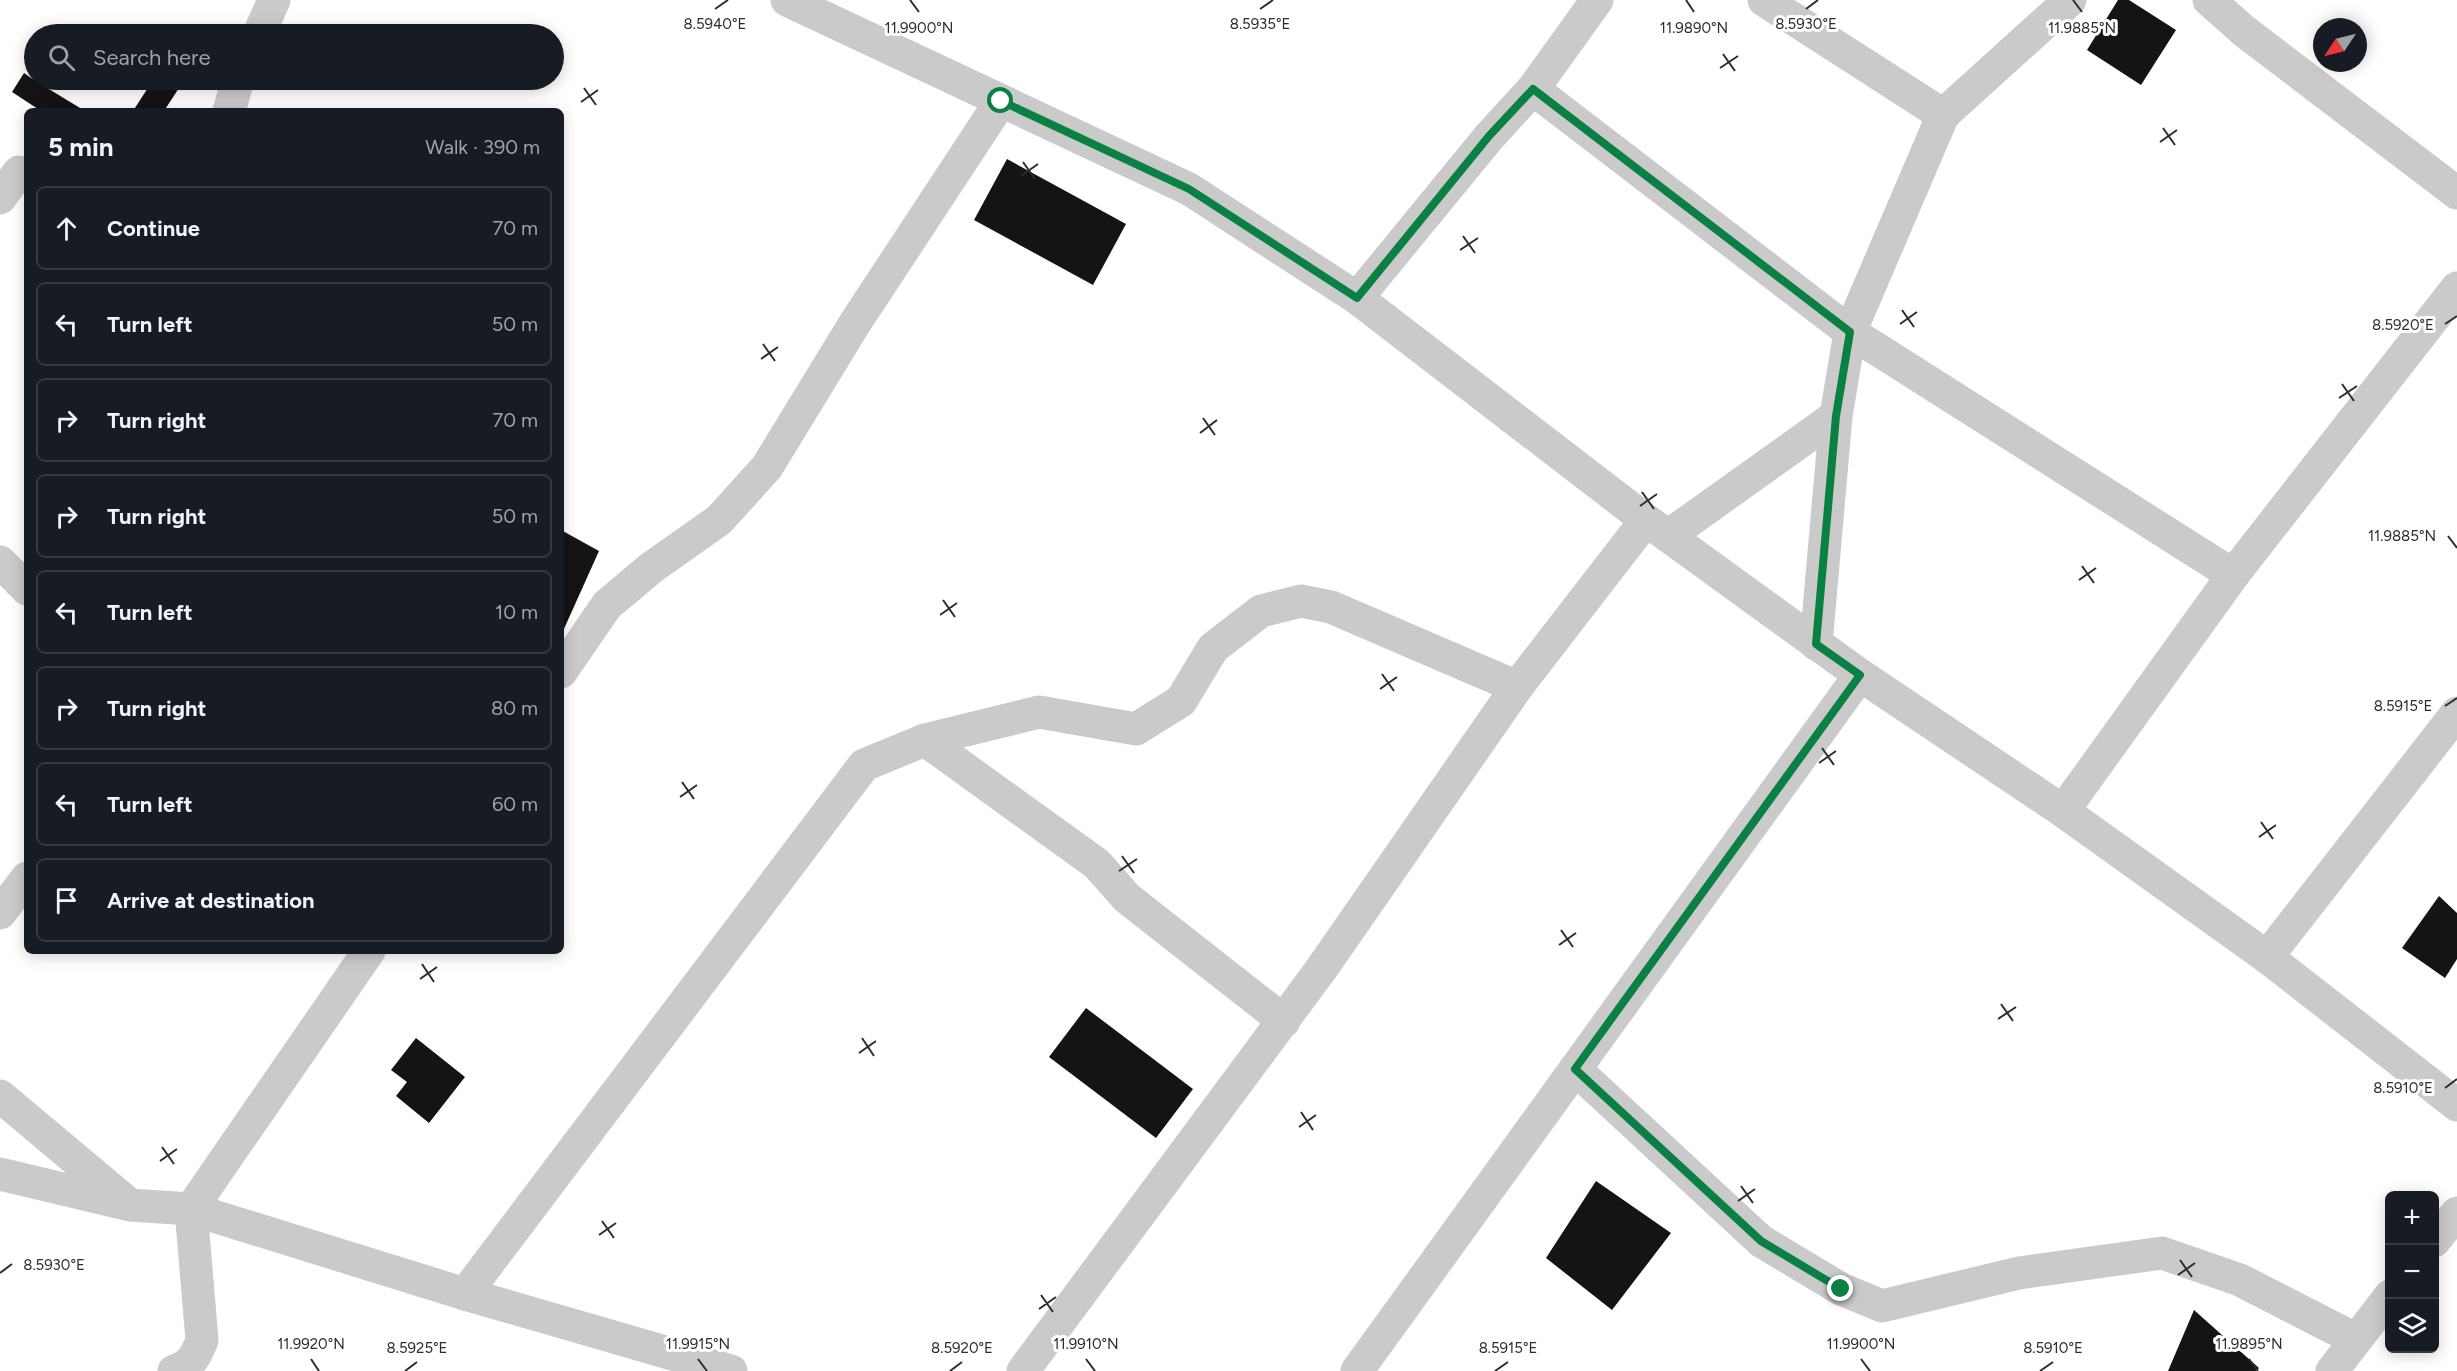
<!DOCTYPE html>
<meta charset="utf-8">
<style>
:root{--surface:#171b24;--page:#20242c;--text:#f1f3f6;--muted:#9ea1a6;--line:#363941}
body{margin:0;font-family:Figtree,sans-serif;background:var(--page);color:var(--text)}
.controls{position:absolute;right:18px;bottom:18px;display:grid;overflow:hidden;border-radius:9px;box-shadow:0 3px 15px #0003}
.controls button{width:54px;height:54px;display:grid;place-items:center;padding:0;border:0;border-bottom:2px solid var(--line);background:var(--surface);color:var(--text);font:30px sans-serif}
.compass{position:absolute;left:2313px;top:18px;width:54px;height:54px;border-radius:50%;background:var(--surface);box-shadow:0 3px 15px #0003;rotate:235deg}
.stop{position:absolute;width:18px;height:18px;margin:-14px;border:4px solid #0b8043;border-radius:50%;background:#fff}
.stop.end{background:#0b8043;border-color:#fff;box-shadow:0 2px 6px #0008}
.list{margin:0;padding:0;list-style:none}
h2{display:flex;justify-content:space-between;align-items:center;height:78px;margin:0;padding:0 24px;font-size:26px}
h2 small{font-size:20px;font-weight:400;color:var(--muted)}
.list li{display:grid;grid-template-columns:39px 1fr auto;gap:18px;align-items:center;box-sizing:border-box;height:84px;margin:0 12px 12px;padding:0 12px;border:2px solid var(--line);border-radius:9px}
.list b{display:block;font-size:22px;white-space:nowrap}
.list em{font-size:20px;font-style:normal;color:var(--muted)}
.icon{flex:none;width:33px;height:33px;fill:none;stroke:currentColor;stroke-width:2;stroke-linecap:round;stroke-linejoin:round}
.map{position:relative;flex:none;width:2457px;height:1371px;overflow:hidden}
.search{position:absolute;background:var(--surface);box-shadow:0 3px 15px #0003;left:24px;top:24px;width:540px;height:66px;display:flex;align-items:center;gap:15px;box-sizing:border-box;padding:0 21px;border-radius:33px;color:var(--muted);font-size:22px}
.panel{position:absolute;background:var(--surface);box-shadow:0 3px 15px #0003;left:24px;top:108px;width:540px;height:846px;border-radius:9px}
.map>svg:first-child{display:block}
.building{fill:#141414}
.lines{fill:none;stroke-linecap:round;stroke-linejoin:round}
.street{stroke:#cacaca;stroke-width:33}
.route{stroke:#0b8043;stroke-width:8}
.ticks{fill:none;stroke:#2d2d2d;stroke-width:2}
.ticks-label{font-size:15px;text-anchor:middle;fill:#2d2d2d;stroke:#fff;stroke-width:6;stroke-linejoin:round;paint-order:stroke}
</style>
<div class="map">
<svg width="2457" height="1371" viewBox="0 0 2457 1371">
<rect width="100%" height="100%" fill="#fff"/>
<g class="building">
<path d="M2118 0H2129L2176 30 2141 85 2087 50Z"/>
<path d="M24 73 34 80 85 111H41L12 92Z"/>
<path d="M153 80H167L179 88 164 111H133Z"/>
<path d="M1007 159 1126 224 1093 285 974 220Z"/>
<path d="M561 530 599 551 563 631 561 630Z"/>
<path d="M2439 896 2457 913V959L2445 978 2402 948Z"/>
<path d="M1086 1008 1193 1089 1156 1138 1049 1057Z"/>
<path d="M416 1038 465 1077 429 1123 396 1096 407 1082 391 1070Z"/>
<path d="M1596 1181 1671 1233 1612 1310 1546 1258Z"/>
<path d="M2194 1310 2259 1368 2256 1371H2168Z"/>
</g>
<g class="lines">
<g class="street">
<path d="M787 0 1189 189 1357 298 1646 520 1860 675 2063 811 2267 957 2457 1105"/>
<path d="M1764 0 1943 115 2070 0"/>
<path d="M2209 0 2244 31 2457 193"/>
<path d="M259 34 274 0"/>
<path d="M1533 89 1850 332 2233 575"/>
<path d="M229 111 238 80"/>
<path d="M0 198 19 172"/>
<path d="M1357 298 1489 137 1533 89 1597 0"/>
<path d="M1668 536 1836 416"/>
<path d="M0 562 27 589"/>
<path d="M1816 644 1836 416 1850 332 1943 115"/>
<path d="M561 672 607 605 651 568 719 520 767 467 855 323 1001 101"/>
<path d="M925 740 1097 864 1127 898 1284 1021"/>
<path d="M2063 811 2233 575 2457 288"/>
<path d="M0 913 27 878"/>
<path d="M2267 957 2457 713"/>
<path d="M1575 1069 1761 1241 1841 1289 1882 1306 2019 1273 2162 1253 2240 1280 2355 1339"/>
<path d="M0 1096 124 1200"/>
<path d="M0 1174 130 1205 191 1209 465 1294 731 1371"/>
<path d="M2434 1241 2457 1213"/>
<path d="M465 1294 864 765 925 740 1039 712 1136 729 1181 701 1213 648 1261 611 1301 601 1331 607 1517 687"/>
<path d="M174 1371C191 1366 196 1356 202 1340L191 1209 369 951"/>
<path d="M1023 1371 1322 968 1517 687 1646 520"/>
<path d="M1357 1371 1860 675"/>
<path d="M2332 1371 2390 1296"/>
</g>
</g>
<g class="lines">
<path class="route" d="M1001 101 1189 189 1357 298 1489 136 1533 89 1850 332 1836 416 1816 644 1860 675 1575 1069 1761 1241 1841 1289"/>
</g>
<path class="ticks" d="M910 0 919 12M1686 0 1694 12M2073 0 2082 12M715 9 728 0M1260 9 1273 0M1806 9 1818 0M1723 54 1735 71M1720 68 1738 56M584 88 596 105M581 102 598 90M2163 128 2175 145M2160 142 2177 130M1023 162 1035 179M1021 176 1038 164M1463 236 1475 253M1460 250 1478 238M1902 310 1914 327M1900 324 1917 312M2445 324 2457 316M763 344 775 361M761 359 778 347M2342 384 2354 401M2339 398 2357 386M1203 418 1215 435M1200 433 1217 420M1642 492 1654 509M1640 506 1657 494M2448 536 2457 548M2082 566 2094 583M2079 580 2096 568M943 600 955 617M940 615 957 603M1382 674 1394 691M1380 689 1397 677M2445 706 2457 698M1822 748 1834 765M1819 763 1836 751M682 782 694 799M680 797 697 785M2261 822 2273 839M2259 837 2276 825M1122 856 1134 873M1119 871 1137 859M1561 930 1573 947M1559 945 1576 933M422 964 434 982M420 979 437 967M2001 1004 2013 1021M1998 1019 2016 1007M862 1038 874 1056M859 1053 876 1041M2445 1088 2457 1079M1301 1112 1313 1130M1299 1127 1316 1115M162 1147 174 1164M160 1161 177 1149M1741 1186 1753 1203M1738 1201 1755 1189M602 1221 614 1238M599 1235 616 1223M2180 1260 2192 1277M0 1273 12 1264M2178 1275 2195 1263M1041 1295 1053 1312M1039 1309 1056 1297M311 1359 319 1371M698 1359 707 1371M1086 1359 1095 1371M1861 1359 1870 1371M2249 1359 2258 1371M405 1371 417 1362M950 1371 962 1362M1495 1371 1508 1362M2040 1371 2053 1362"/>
<g class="ticks-label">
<text x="1260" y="29">8.5935°E</text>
<text x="1806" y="29">8.5930°E</text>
<text x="715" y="29">8.5940°E</text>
<text x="919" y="33">11.9900°N</text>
<text x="1694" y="33">11.9890°N</text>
<text x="2082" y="33">11.9885°N</text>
<text x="2403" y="330">8.5920°E</text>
<text x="2402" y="541">11.9885°N</text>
<text x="2403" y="711">8.5915°E</text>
<text x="2403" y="1093">8.5910°E</text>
<text x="54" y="1270">8.5930°E</text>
<text x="311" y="1349">11.9920°N</text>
<text x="698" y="1349">11.9915°N</text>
<text x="1086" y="1349">11.9910°N</text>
<text x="1861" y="1349">11.9900°N</text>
<text x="2249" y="1349">11.9895°N</text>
<text x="417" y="1353">8.5925°E</text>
<text x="962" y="1353">8.5920°E</text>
<text x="1508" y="1353">8.5915°E</text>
<text x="2053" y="1353">8.5910°E</text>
</g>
</svg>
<div class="controls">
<button>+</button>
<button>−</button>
<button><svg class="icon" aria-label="layers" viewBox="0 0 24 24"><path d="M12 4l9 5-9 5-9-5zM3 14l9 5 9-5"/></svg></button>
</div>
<svg class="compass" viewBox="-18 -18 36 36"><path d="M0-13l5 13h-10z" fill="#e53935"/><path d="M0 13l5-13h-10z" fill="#9ea1a6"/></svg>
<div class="stop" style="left:1001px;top:101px"></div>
<div class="stop end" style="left:1841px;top:1289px"></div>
<div class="search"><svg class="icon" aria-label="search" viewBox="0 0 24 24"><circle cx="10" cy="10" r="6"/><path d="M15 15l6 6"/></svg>Search here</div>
<section class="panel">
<h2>5 min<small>Walk · 390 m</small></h2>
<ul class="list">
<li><svg class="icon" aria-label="ahead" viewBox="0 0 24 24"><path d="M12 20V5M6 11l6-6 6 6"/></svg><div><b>Continue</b></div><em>70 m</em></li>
<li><svg class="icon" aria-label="left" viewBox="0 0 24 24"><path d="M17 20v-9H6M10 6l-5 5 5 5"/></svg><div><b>Turn left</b></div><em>50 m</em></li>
<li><svg class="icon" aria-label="right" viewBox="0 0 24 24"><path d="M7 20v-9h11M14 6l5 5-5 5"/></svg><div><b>Turn right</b></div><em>70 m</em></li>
<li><svg class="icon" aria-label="right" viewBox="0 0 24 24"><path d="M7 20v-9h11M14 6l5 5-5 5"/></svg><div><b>Turn right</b></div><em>50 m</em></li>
<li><svg class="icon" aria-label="left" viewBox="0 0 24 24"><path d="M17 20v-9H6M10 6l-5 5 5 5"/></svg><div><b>Turn left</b></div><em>10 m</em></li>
<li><svg class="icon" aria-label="right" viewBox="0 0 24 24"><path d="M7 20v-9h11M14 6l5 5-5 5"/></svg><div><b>Turn right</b></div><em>80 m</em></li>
<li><svg class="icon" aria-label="left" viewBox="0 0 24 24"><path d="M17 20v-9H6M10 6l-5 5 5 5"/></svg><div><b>Turn left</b></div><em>60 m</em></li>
<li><svg class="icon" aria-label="arrive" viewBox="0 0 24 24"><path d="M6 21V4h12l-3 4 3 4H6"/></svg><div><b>Arrive at destination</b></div></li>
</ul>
</section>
</div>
